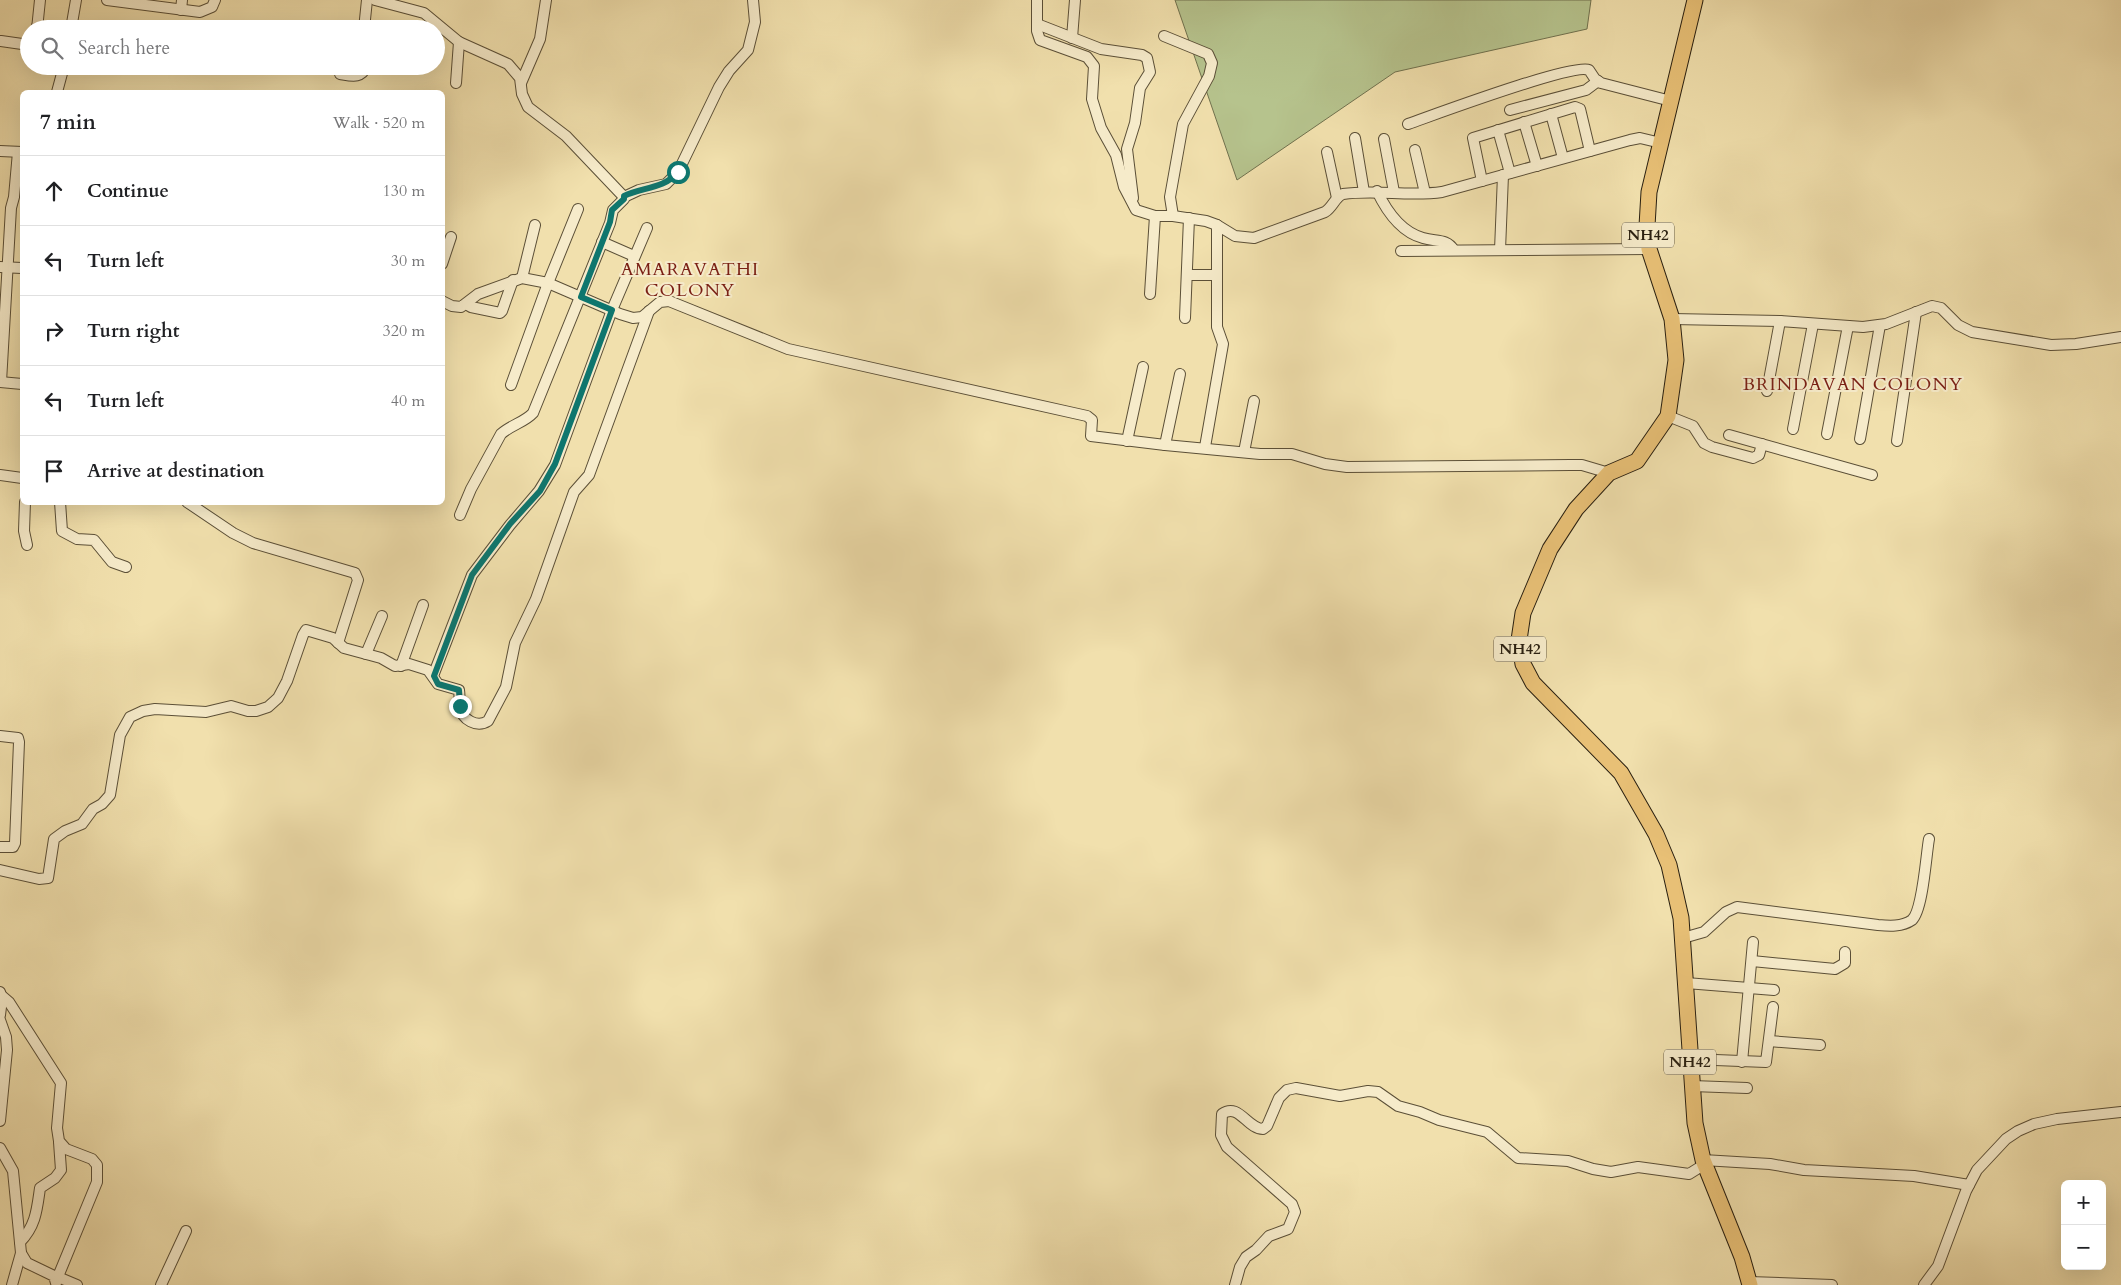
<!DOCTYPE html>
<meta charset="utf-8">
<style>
:root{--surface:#fff;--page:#f2f2f2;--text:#202124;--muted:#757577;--line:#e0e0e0}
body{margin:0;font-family:Cardo,serif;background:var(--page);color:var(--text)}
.controls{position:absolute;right:15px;bottom:15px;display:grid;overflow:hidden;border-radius:8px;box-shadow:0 5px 20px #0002}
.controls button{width:45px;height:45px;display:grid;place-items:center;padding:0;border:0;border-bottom:1px solid var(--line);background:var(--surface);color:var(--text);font:25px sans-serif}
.stop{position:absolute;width:15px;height:15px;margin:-11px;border:4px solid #0f766e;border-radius:50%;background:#fff}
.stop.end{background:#0f766e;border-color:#fff;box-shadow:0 1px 5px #0008}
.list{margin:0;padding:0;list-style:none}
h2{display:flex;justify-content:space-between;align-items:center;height:65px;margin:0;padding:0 20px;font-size:21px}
h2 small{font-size:16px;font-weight:400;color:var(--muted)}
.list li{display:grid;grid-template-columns:32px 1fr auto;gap:15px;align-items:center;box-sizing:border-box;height:70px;padding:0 20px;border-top:1px solid var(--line)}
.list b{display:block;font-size:19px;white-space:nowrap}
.list em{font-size:16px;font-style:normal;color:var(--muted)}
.icon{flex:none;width:28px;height:28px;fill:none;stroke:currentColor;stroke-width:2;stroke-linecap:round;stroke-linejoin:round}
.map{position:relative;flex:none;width:2121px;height:1285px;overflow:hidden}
.search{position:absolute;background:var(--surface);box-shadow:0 5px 20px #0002;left:20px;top:20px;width:425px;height:55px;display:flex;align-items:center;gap:12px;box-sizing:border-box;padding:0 18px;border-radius:28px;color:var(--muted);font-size:19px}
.panel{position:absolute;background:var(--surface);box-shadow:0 5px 20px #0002;left:20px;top:90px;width:425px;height:415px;border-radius:8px}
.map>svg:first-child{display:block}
.green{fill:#b6c38d;stroke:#70714e}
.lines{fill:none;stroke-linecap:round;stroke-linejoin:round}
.minor-casing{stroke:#5b4f37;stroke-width:12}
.highway-casing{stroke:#291f10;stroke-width:17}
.minor{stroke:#f6ebca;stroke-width:10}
.highway{stroke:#e8c076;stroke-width:15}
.route{stroke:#0f766e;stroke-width:6}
.labels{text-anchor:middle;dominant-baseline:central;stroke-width:4;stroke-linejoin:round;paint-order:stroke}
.shield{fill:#f6ebca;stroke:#665c48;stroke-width:1}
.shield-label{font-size:15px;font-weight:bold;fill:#291f10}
.neighbourhood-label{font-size:18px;letter-spacing:1px;fill:#7a1f14;stroke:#f6ebca}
</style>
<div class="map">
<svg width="2121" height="1285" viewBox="0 0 2121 1285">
<rect width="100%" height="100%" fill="#f1e0ad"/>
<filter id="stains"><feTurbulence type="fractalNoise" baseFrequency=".004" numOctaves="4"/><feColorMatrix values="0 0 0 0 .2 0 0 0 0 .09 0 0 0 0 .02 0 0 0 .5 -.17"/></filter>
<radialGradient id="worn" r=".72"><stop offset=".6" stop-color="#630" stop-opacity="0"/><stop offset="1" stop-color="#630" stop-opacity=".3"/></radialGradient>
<path class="green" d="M1175 0H1591L1587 29 1395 72 1237 180Z"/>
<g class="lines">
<g class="minor-casing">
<g id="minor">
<path d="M107 0 200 12 212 7 215 0"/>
<path d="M375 0 424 13 459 42 508 64 520 78 522 94 528 107 566 136 624 197V199L613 210 610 223 533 413C525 422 511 425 501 434L471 489 460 515"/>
<path d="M1037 0V31L1040 40 1087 57 1094 66 1092 99 1101 128 1116 155 1124 187 1136 210 1155 216H1173L1206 221 1217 225 1235 236 1254 238 1325 212C1333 207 1335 197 1343 194 1376 189 1409 197 1442 192L1630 140 1640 138 1661 143"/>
<path d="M181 10 182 0"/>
<path d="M1037 24 1101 49 1142 55 1147 58 1150 72 1140 88 1135 123 1127 149 1133 198"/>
<path d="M37 26 57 29"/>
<path d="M37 29 40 0"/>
<path d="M71 29 76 0"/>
<path d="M364 29 367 0"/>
<path d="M1164 36 1208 54 1212 63 1209 76 1183 124 1170 197 1173 216"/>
<path d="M1072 38 1075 0"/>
<path d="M1 41 29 45"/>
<path d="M340 74C352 76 361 79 367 66"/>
<path d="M456 83 459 42"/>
<path d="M521 83 540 39 546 0"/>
<path d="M57 92 64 66"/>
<path d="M1510 110 1586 90 1598 81"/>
<path d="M1551 114 1563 158"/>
<path d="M1524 122 1537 166"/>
<path d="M1408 124C1434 115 1573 63 1589 70L1595 79 1601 83 1671 101"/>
<path d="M1498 130 1510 173"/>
<path d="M1355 138 1364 192"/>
<path d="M1384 139 1394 192"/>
<path d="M1415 150 1425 193"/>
<path d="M0 151 22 152"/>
<path d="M1327 152 1337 198"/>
<path d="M1482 181 1473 138 1575 107 1580 109 1590 151"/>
<path d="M1377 191C1386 210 1401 232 1423 238 1436 242 1446 238 1454 250"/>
<path d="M624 197 639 190 666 184 678 172 719 87 729 71 748 50 755 22 753 0"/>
<path d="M602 242 634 256"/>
<path d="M1500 250 1503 175"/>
<path d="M1401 251 1649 249"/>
<path d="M442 264 451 237"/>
<path d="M0 267 22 268"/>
<path d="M1187 275H1217"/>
<path d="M522 278 535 225"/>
<path d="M1150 294 1155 216"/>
<path d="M442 301 452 306 461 307 478 294 522 278 548 283 620 314 633 318 642 317 660 302 669 301 788 349 1087 416 1092 420 1091 436 1165 445 1260 454H1292L1325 464 1347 467 1570 465H1582L1609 473"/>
<path d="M466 304 471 307 500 313 502 311 513 280"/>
<path d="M1185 318 1189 218"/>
<path d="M1672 319 1780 321 1863 327 1886 324 1932 306 1941 308 1958 325 1972 332 2051 345 2076 344 2121 337"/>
<path d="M0 382 22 384"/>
<path d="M1 382 11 208 14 197 18 152"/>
<path d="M511 385 548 283 578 209"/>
<path d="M1767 391 1780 321"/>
<path d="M1668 416 1693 426 1704 443 1712 447 1753 458 1759 455 1762 444"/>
<path d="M1793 429 1813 324"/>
<path d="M1827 434 1848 326"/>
<path d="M1729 435 1872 475"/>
<path d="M1860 439 1880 325"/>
<path d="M1127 441 1143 367"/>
<path d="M1897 441 1916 312"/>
<path d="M1165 445 1180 374"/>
<path d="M1205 447 1223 344 1217 327V225"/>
<path d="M1244 452 1254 401"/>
<path d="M0 475 22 478"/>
<path d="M25 502 24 531 27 545"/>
<path d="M60 502 62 531 77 539 94 540 112 562 126 567"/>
<path d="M187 502 233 533 253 543 355 573 358 580 338 643"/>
<path d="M366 654 382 616"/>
<path d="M401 666 423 605"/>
<path d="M433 676 472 575 510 525 539 491 555 465 612 310 647 228"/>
<path d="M0 736 18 738 19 742 15 843 13 847H0"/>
<path d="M0 870 39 879 48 878 54 839 65 831 82 824 93 809 102 804 110 795 120 735 130 717 143 711 155 709 206 712 231 706 248 711H256L268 707 278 698 287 681 303 635 306 630 333 638 344 648 381 658 395 666 409 664 428 670 438 684 459 690C460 696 459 701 460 707 462 720 477 728 488 721L506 687 515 643 536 599 574 492 589 475 649 311"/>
<path d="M1683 938 1704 932 1726 912 1737 907 1878 925C1889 926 1902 927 1912 920 1923 910 1926 855 1929 839"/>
<path d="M1752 961 1835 969 1845 963V952"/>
<path d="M1686 983 1774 990"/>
<path d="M0 992 2 999 0 1015"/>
<path d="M2 996 9 1002 61 1083 57 1128 59 1141 66 1149 92 1159 97 1165V1182L57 1279"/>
<path d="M0 1020 6 1037 7 1050 0 1121"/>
<path d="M1769 1041 1820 1045"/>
<path d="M1690 1059 1766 1062 1773 1007"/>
<path d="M1742 1062 1753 942"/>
<path d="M1692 1086 1747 1088"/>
<path d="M0 1148 13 1171 21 1253 27 1263 54 1276 56 1283"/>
<path d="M1703 1160 1770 1164 1804 1170 1914 1176 1969 1185"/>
<path d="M20 1242C36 1226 37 1209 40 1188L55 1178 61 1170 59 1142"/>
<path d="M58 1277 77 1285"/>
<path d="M1749 1282 1832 1285"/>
<path d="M12 1285 21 1253"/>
<path d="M161 1285 186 1231"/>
<path d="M1235 1285 1240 1267 1246 1257 1256 1250 1269 1236 1288 1229 1295 1212 1292 1204 1227 1147 1221 1135 1222 1114C1239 1102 1247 1129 1263 1129L1267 1126 1279 1098 1287 1090 1296 1088 1340 1096 1368 1091 1378 1092 1398 1106 1420 1112 1439 1120 1487 1132 1518 1158 1568 1161 1593 1169 1611 1172 1638 1167 1689 1174 1705 1164"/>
<path d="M1924 1285 1938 1266 1966 1191 1977 1170 2006 1139 2018 1131 2034 1124 2057 1119 2121 1112"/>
</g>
</g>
<g class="highway-casing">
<path id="highway" d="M1695 0 1649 192 1647 226 1649 249 1672 319 1676 360 1668 416 1637 461 1609 473 1576 509 1550 549 1523 613 1519 640 1523 664 1533 683 1621 773 1656 834 1669 865 1681 918 1695 1123 1703 1160 1742 1257 1750 1285"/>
</g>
<use href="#minor" class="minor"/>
<use href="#highway" class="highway"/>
</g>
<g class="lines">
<path class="route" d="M460 706 459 690 438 684 434 676 472 575 510 524 540 491 555 464 612 310 581 297 610 222 612 210 624 199V196C643 187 664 189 678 172"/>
</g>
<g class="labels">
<g class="shield">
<rect x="1622" y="222.5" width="52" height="25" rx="4"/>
<rect x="1494" y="636.5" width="52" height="25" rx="4"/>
<rect x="1664" y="1049.5" width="52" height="25" rx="4"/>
</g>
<g class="shield-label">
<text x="1648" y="235">NH42</text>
<text x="1520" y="649">NH42</text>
<text x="1690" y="1062">NH42</text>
</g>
<g class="neighbourhood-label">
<text x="690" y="269">AMARAVATHI<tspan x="690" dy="21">COLONY</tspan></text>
<text x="1853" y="384">BRINDAVAN COLONY</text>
</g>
</g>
<rect width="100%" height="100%" filter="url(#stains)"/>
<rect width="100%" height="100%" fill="url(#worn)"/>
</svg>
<div class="controls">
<button>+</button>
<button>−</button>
</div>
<div class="stop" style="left:678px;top:172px"></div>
<div class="stop end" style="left:460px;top:706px"></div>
<div class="search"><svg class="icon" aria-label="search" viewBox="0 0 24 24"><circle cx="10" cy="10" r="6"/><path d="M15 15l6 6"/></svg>Search here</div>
<section class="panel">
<h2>7 min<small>Walk · 520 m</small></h2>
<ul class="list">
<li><svg class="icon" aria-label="ahead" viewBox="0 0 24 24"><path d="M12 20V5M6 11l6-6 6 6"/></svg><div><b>Continue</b></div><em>130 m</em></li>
<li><svg class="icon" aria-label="left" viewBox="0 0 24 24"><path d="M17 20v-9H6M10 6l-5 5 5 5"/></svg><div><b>Turn left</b></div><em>30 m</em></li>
<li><svg class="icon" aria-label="right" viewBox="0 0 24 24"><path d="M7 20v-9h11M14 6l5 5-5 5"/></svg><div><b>Turn right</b></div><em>320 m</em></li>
<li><svg class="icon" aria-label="left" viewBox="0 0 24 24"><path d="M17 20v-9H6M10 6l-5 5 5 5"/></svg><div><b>Turn left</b></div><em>40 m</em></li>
<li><svg class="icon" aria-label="arrive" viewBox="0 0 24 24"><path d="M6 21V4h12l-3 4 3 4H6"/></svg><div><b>Arrive at destination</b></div></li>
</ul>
</section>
</div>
